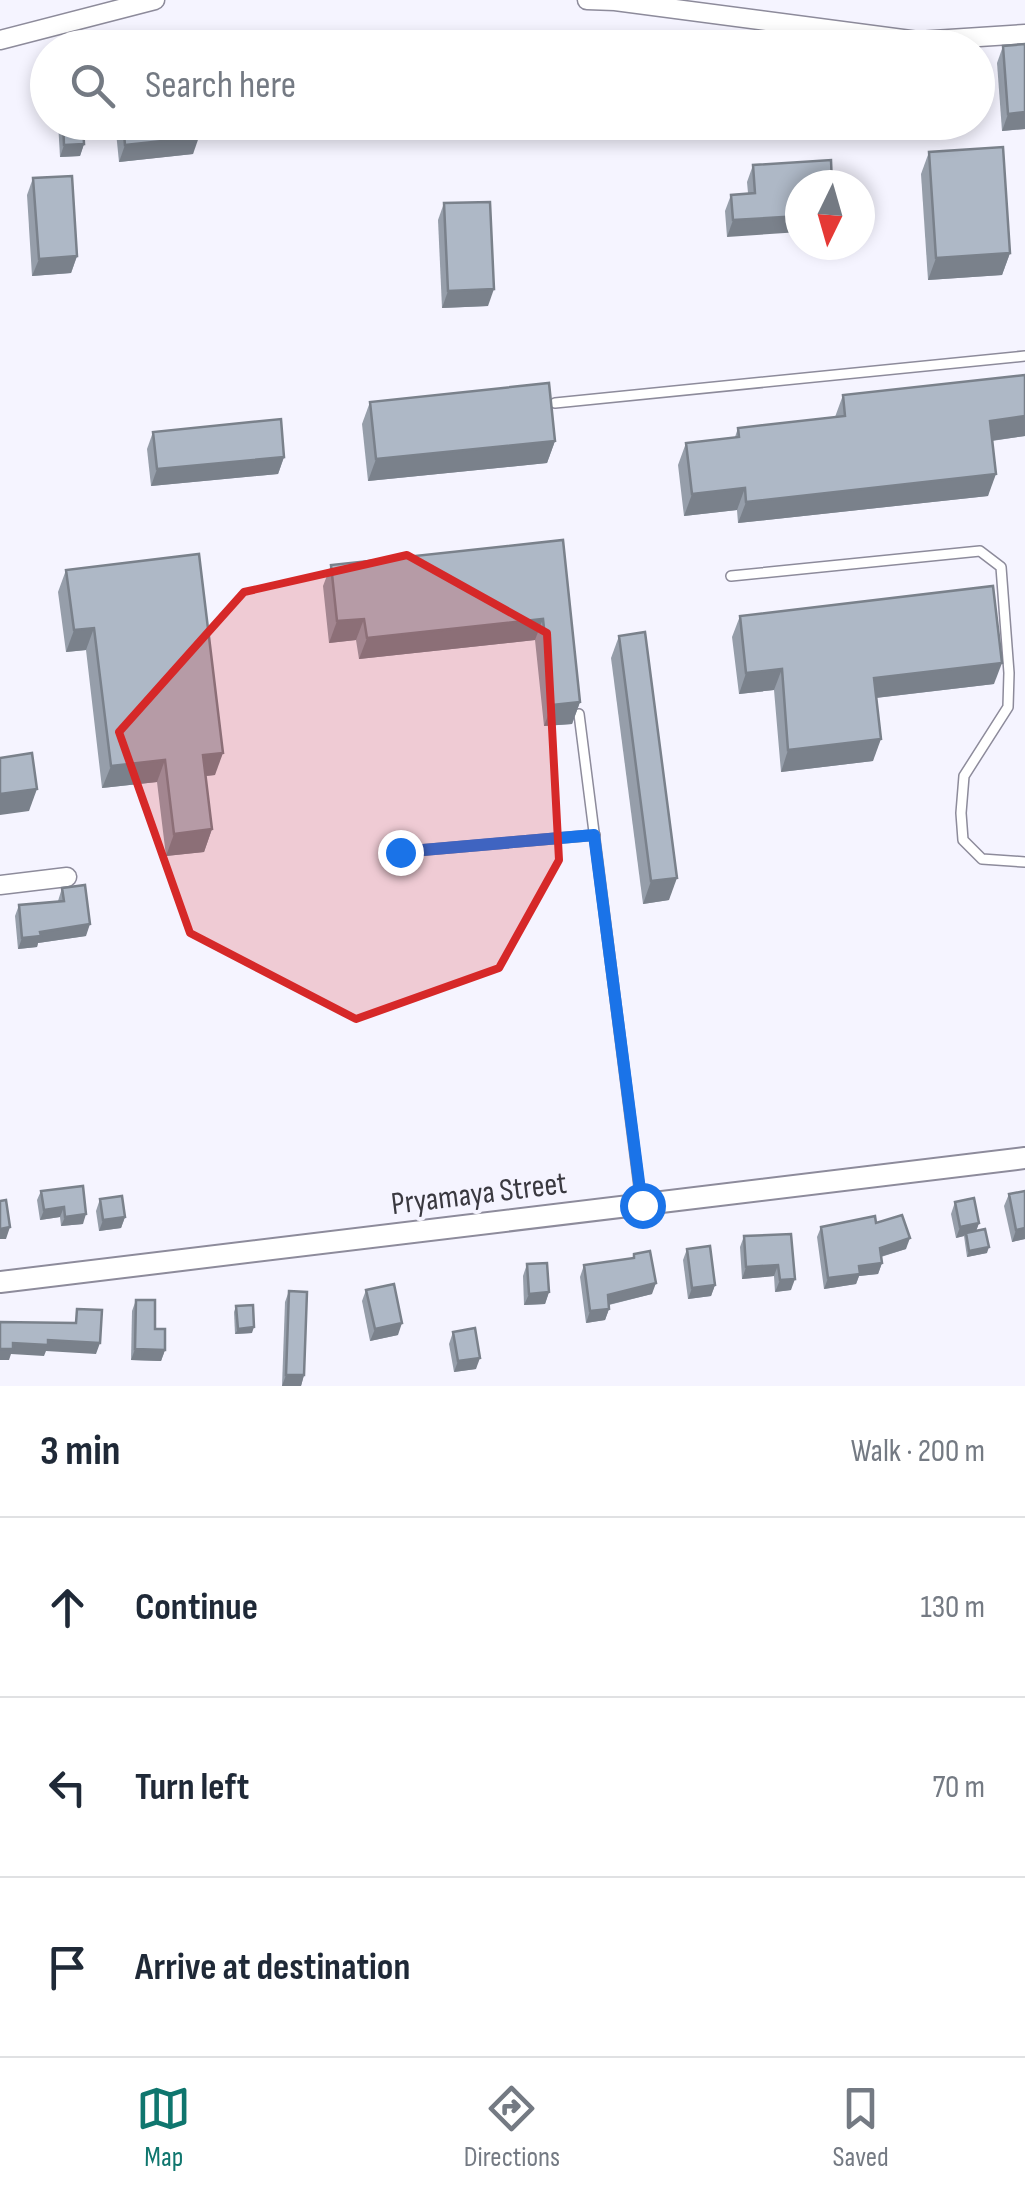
<!DOCTYPE html>
<meta charset="utf-8">
<style>
:root{--surface:#fff;--page:#f6f6f7;--text:#1f2937;--muted:#747a83;--line:#e0e1e3;--accent:#0f766e}
body{margin:0;font-family:"Sofia Sans Condensed",sans-serif;background:var(--page);color:var(--text)}
.compass{position:absolute;left:785px;top:170px;width:90px;height:90px;border-radius:50%;background:var(--surface);box-shadow:0 5px 15px #0003;rotate:185deg}
.stop{position:absolute;width:30px;height:30px;margin:-22px;border:8px solid #1a73e8;border-radius:50%;background:#fff}
.stop.end{background:#1a73e8;border-color:#fff;box-shadow:0 2px 10px #0008}
.list{margin:0;padding:0;list-style:none}
h2{display:flex;justify-content:space-between;align-items:center;height:130px;margin:0;padding:0 40px;font-size:42px}
h2 small{font-size:32px;font-weight:400;color:var(--muted)}
.list li{display:grid;grid-template-columns:65px 1fr auto;gap:30px;align-items:center;box-sizing:border-box;height:180px;padding:0 40px;border-top:2px solid var(--line)}
.list b{display:block;font-size:38px;white-space:nowrap}
.list em{font-size:32px;font-style:normal;color:var(--muted)}
.icon{flex:none;width:55px;height:55px;fill:none;stroke:currentColor;stroke-width:2;stroke-linecap:round;stroke-linejoin:round}
.map{position:relative;flex:none;width:1025px;height:1386px;overflow:hidden}
.search{position:absolute;background:var(--surface);box-shadow:0 5px 15px #0003;left:30px;right:30px;top:30px;height:110px;display:flex;align-items:center;gap:25px;box-sizing:border-box;padding:0 35px;border-radius:55px;color:var(--muted);font-size:38px}
.sheet{height:670px;background:var(--surface)}
nav{display:flex;justify-content:space-around;align-items:center;box-sizing:border-box;height:140px;border-top:2px solid var(--line);background:var(--surface);font-size:28px;color:var(--muted)}
nav a{display:grid;justify-items:center;gap:5px}
nav .on{color:var(--accent)}
.map>svg:first-child{display:block}
.lines{fill:none;stroke-linecap:round;stroke-linejoin:round}
.service-casing{stroke:#8d8b9b;stroke-width:12}
.minor-casing{stroke:#8d8b9b;stroke-width:21}
.tertiary-casing{stroke:#8d8b9b;stroke-width:24}
.service{stroke:#fff;stroke-width:9}
.minor{stroke:#fff;stroke-width:18}
.tertiary{stroke:#fff;stroke-width:20}
.wall{fill:#969eaa}
.shaded-wall{fill:#7a818b}
.building{fill:#aeb8c6;stroke:#7a818b;stroke-width:2.5}
.route{stroke:#1a73e8;stroke-width:12}
.marked{fill:#d62828;fill-opacity:0.2;stroke:#d62828;stroke-width:8;stroke-linejoin:round}
.labels{text-anchor:middle;dominant-baseline:central;stroke-width:8;stroke-linejoin:round;paint-order:stroke}
.street-label{font-size:32px;fill:#3a3940;stroke:#f5f4ff}
</style>
<div class="map">
<svg width="1025" height="1386" viewBox="0 0 1025 1386">
<rect width="100%" height="100%" fill="#f5f4ff"/>
<g class="lines">
<g class="service-casing">
<g id="service">
<path d="M555 403 1025 356"/>
<path d="M731 576 980 551 1001 567 1009 673 1008 707 964 776 961 813 963 840 982 859 1025 862"/>
<path d="M579 714 641 1202"/>
<path d="M400 852 595 835"/>
</g>
</g>
<g class="minor-casing">
<g id="minor">
<path d="M587 0 615 1 918 41 1025 34"/>
<path d="M0 40 155 0"/>
<path d="M0 885 67 877"/>
</g>
</g>
<g class="tertiary-casing">
<path id="tertiary" d="M0 1282 1025 1158"/>
</g>
<use href="#service" class="service"/>
<use href="#minor" class="minor"/>
<use href="#tertiary" class="tertiary"/>
</g>
<g class="wall">
<path d="M1025 44V129L1002 131 997 63 1003 46Z"/>
<path d="M58 122H83L84 144 80 156 60 157Z"/>
<path d="M115 122H198L193 154 119 162Z"/>
<path d="M929 152 1010 253 1002 275 928 280 921 174Z"/>
<path d="M753 165 832 185 727 237 725 211 731 195 748 193 747 182Z"/>
<path d="M33 178 77 256 71 273 32 276 27 195Z"/>
<path d="M444 203 488 306 442 308 438 220Z"/>
<path d="M1025 375V436L992 441 988 496 738 523 737 510 684 516 678 465 686 443 735 437 738 428 835 417 843 395Z"/>
<path d="M370 402 555 441 547 463 368 481 362 424Z"/>
<path d="M153 432 284 457 278 474 151 486 147 449Z"/>
<path d="M563 540 580 702 572 724 544 726 535 640 359 659 356 640 329 643 323 586 331 565Z"/>
<path d="M66 570 215 775 206 776 212 829 204 852 166 856 157 782 102 788 86 650 66 652 58 592Z"/>
<path d="M740 616 994 684 876 698 873 761 781 772 774 690 739 694 732 637Z"/>
<path d="M619 636 669 900 643 904 611 658Z"/>
<path d="M62 888 86 936 38 943 37 947 18 949 15 916 19 905 58 901Z"/>
<path d="M41 1191 83 1224 61 1226 60 1217 40 1220 37 1200Z"/>
<path d="M1025 1191V1239L1012 1242 1004 1206 1009 1194Z"/>
<path d="M100 1199 125 1217 121 1228 99 1231 96 1211Z"/>
<path d="M955 1202 979 1223 976 1231 987 1253 967 1257 964 1236 956 1238 951 1214Z"/>
<path d="M876 1223 906 1249 881 1257 882 1263 878 1274 859 1276 856 1284 824 1289 817 1237 821 1227Z"/>
<path d="M791 1234V1290L775 1292 774 1276 742 1279 740 1247 744 1236Z"/>
<path d="M687 1249 715 1285 711 1296 688 1299 683 1260Z"/>
<path d="M634 1254 652 1294 609 1305V1309L605 1320 586 1323 580 1277 584 1265 632 1259Z"/>
<path d="M527 1264 549 1292 545 1304 524 1305 523 1276Z"/>
<path d="M366 1290 398 1335 370 1341 362 1301Z"/>
<path d="M289 1291 304 1375 301 1386H282L285 1302Z"/>
<path d="M136 1300 165 1350 161 1361 131 1360 132 1311Z"/>
<path d="M236 1306 252 1333 235 1334 234 1312Z"/>
<path d="M453 1332 476 1369 454 1372 449 1344Z"/>
</g>
<g class="shaded-wall">
<path d="M1025 112V129L1002 131 1008 114Z"/>
<path d="M199 137 193 154 119 162 125 145Z"/>
<path d="M84 144 80 156 60 157 64 145Z"/>
<path d="M800 216V232L727 237 733 220Z"/>
<path d="M1010 253 1002 275 928 280 936 258Z"/>
<path d="M77 256 71 273 32 276 39 259Z"/>
<path d="M494 289 488 306 442 308 448 291Z"/>
<path d="M1025 416V436L982 442 990 421Z"/>
<path d="M555 441 547 463 368 481 376 459Z"/>
<path d="M284 457 278 474 151 486 157 469Z"/>
<path d="M996 474 988 496 738 523 746 502Z"/>
<path d="M745 488 737 510 684 516 692 494Z"/>
<path d="M364 619 356 640 329 643 337 621Z"/>
<path d="M543 619 535 640 359 659 367 638Z"/>
<path d="M94 628 86 650 66 652 74 630Z"/>
<path d="M1002 663 994 684 866 699 874 678Z"/>
<path d="M782 669 774 690 739 694 746 673Z"/>
<path d="M580 702 572 724 544 726 552 705Z"/>
<path d="M881 739 873 761 781 772 788 750Z"/>
<path d="M223 753 215 775 195 777 203 755Z"/>
<path d="M165 760 157 782 102 788 111 766Z"/>
<path d="M37 789 29 811 0 815V794Z"/>
<path d="M212 829 204 852 166 856 174 834Z"/>
<path d="M677 878 669 900 643 904 651 881Z"/>
<path d="M90 924 86 936 38 943 37 947 18 949 22 938 40 932Z"/>
<path d="M64 1207 60 1217 40 1220 44 1210Z"/>
<path d="M86 1214 83 1224 61 1226 65 1217Z"/>
<path d="M125 1217 121 1228 99 1231 103 1220Z"/>
<path d="M979 1223 975 1234 966 1233 964 1236 956 1238 960 1227Z"/>
<path d="M10 1227 6 1239H0V1229Z"/>
<path d="M1025 1228V1239L1012 1242 1016 1230Z"/>
<path d="M910 1238 906 1249 876 1258 880 1248Z"/>
<path d="M989 1247 987 1253 967 1257 969 1251Z"/>
<path d="M882 1263 878 1274 859 1276 856 1284 824 1289 828 1278 859 1266Z"/>
<path d="M778 1265 774 1276 742 1279 746 1267Z"/>
<path d="M795 1279 791 1290 775 1292 780 1280Z"/>
<path d="M656 1283 652 1294 603 1306 608 1295Z"/>
<path d="M715 1285 711 1296 688 1299 692 1288Z"/>
<path d="M549 1292 545 1304 524 1305 529 1294Z"/>
<path d="M609 1309 605 1320 586 1323 590 1311Z"/>
<path d="M402 1323 398 1335 370 1341 375 1329Z"/>
<path d="M254 1327 252 1333 235 1334 238 1329Z"/>
<path d="M48 1340 100 1343 96 1354 46 1351 44 1356 11 1354 9 1360H0V1349L13 1343Z"/>
<path d="M135 1349 165 1350 161 1361 131 1360Z"/>
<path d="M480 1358 476 1369 454 1372 458 1361Z"/>
<path d="M286 1375H304L301 1386H282Z"/>
</g>
<g class="building">
<path d="M1025 44V112L1008 114 1003 46Z"/>
<path d="M63 122H83L84 144 64 145Z"/>
<path d="M123 122H198L199 137 125 145Z"/>
<path d="M1003 147 1010 253 936 258 929 152Z"/>
<path d="M831 160 832 185H800V216L733 220 731 195 755 193 753 165Z"/>
<path d="M72 176 77 256 39 259 33 178Z"/>
<path d="M490 202 494 289 448 291 444 203Z"/>
<path d="M1025 375V416L990 421 996 474 746 502 745 488 692 494 686 443 739 437 738 428 845 416 843 395Z"/>
<path d="M549 383 555 441 376 459 370 402Z"/>
<path d="M281 419 284 457 157 469 153 432Z"/>
<path d="M563 540 580 702 552 705 543 619 367 638 364 619 337 621 331 565Z"/>
<path d="M199 554 223 753 203 755 212 829 174 834 165 760 111 766 94 628 74 630 66 570Z"/>
<path d="M993 586 1002 663 874 678 881 739 788 750 782 669 746 673 740 616Z"/>
<path d="M645 632 677 878 651 881 619 636Z"/>
<path d="M32 753 37 789 0 794V758Z"/>
<path d="M85 885 90 924 40 932 41 936 22 938 19 905 64 901 62 888Z"/>
<path d="M83 1186 86 1214 65 1217 64 1207 44 1210 41 1191Z"/>
<path d="M1025 1191V1228L1016 1230 1009 1194Z"/>
<path d="M122 1196 125 1217 103 1220 100 1199Z"/>
<path d="M974 1198 979 1223 960 1227 955 1202Z"/>
<path d="M6 1200 10 1227 0 1229V1201Z"/>
<path d="M902 1215 910 1238 880 1248 882 1263 859 1266 860 1274 828 1278 821 1227 875 1216 876 1223Z"/>
<path d="M985 1229 989 1247 969 1251 966 1233Z"/>
<path d="M791 1234 795 1279 780 1280 778 1265 746 1267 744 1236Z"/>
<path d="M710 1246 715 1285 692 1288 687 1249Z"/>
<path d="M650 1251 656 1283 608 1295 609 1309 590 1311 584 1265 634 1258V1254Z"/>
<path d="M547 1263 549 1292 529 1294 527 1264Z"/>
<path d="M394 1284 402 1323 375 1329 366 1290Z"/>
<path d="M289 1291 307 1292 304 1375H286Z"/>
<path d="M136 1300H155V1329H165V1350L135 1349Z"/>
<path d="M253 1305 254 1327 238 1329 236 1306Z"/>
<path d="M77 1309 102 1310 100 1343 48 1340V1345L13 1343V1349H0V1322L76 1323Z"/>
<path d="M475 1328 480 1358 458 1361 453 1332Z"/>
</g>
<g class="lines">
<path class="route" d="M400 852 594 835 642 1205"/>
</g>
<path class="marked" d="M407 555 547 633 559 860 499 968 356 1019 190 933 119 732 244 592Z"/>
<g class="labels">
<g class="street-label">
<text transform="translate(479 1194) rotate(-7)">Pryamaya Street</text>
</g>
</g>
</svg>
<svg class="compass" viewBox="-18 -18 36 36"><path d="M0-13l5 13h-10z" fill="#e53935"/><path d="M0 13l5-13h-10z" fill="#747a83"/></svg>
<div class="stop" style="left:642px;top:1205px"></div>
<div class="stop end" style="left:400px;top:852px"></div>
<div class="search"><svg class="icon" aria-label="search" viewBox="0 0 24 24"><circle cx="10" cy="10" r="6"/><path d="M15 15l6 6"/></svg>Search here</div>
</div>
<section class="sheet">
<h2>3 min<small>Walk · 200 m</small></h2>
<ul class="list">
<li><svg class="icon" aria-label="ahead" viewBox="0 0 24 24"><path d="M12 20V5M6 11l6-6 6 6"/></svg><div><b>Continue</b></div><em>130 m</em></li>
<li><svg class="icon" aria-label="left" viewBox="0 0 24 24"><path d="M17 20v-9H6M10 6l-5 5 5 5"/></svg><div><b>Turn left</b></div><em>70 m</em></li>
<li><svg class="icon" aria-label="arrive" viewBox="0 0 24 24"><path d="M6 21V4h12l-3 4 3 4H6"/></svg><div><b>Arrive at destination</b></div></li>
</ul>
</section>
<nav>
<a class="on"><svg class="icon" aria-label="map" viewBox="0 0 24 24"><path d="M3 6l6-2 6 2 6-2v14l-6 2-6-2-6 2zM9 4v14M15 6v14"/></svg>Map</a>
<a><svg class="icon" aria-label="directions" viewBox="0 0 24 24"><path d="M12 3l9 9-9 9-9-9zM9 14v-3h6M13 9l2 2-2 2"/></svg>Directions</a>
<a><svg class="icon" aria-label="saved" viewBox="0 0 24 24"><path d="M7 4h10v16l-5-4-5 4z"/></svg>Saved</a>
</nav>
